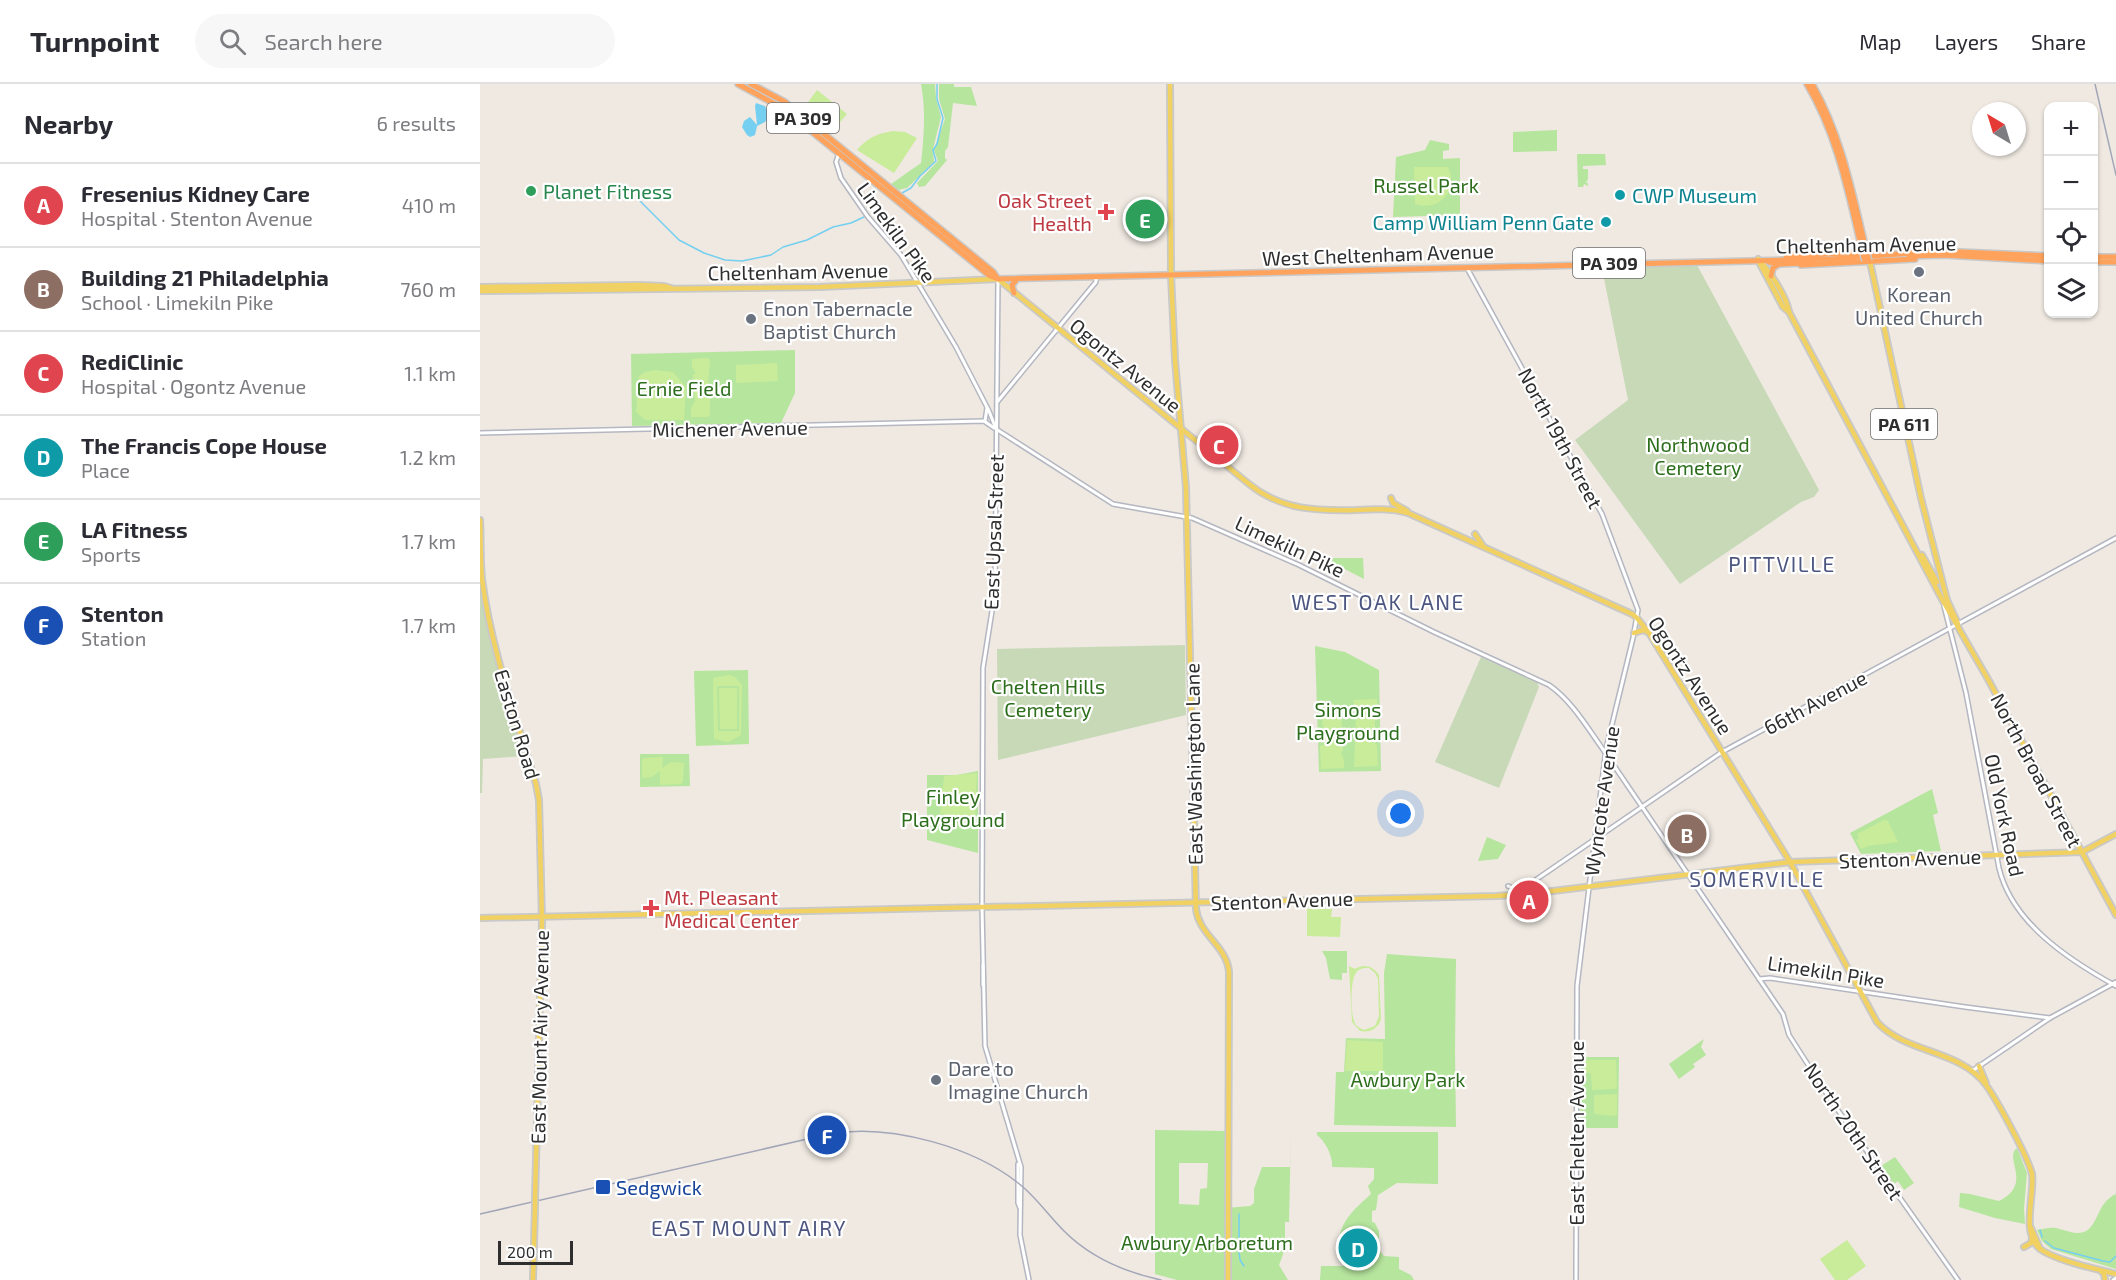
<!DOCTYPE html>
<meta charset="utf-8">
<style>
:root{--surface:#fff;--page:#f7f7f7;--text:#2b2b33;--muted:#7c7c81;--line:#e1e1e2;--accent:#4264fb}
body{margin:0;font-family:"Exo 2",sans-serif;background:var(--page);color:var(--text)}
.controls{position:absolute;right:18px;top:18px;display:grid;overflow:hidden;border-radius:12px;box-shadow:0 2px 4px #0004}
.controls button{width:54px;height:54px;display:grid;place-items:center;padding:0;border:0;border-bottom:2px solid var(--line);background:var(--surface);color:var(--text);font:30px sans-serif}
.compass{position:absolute;left:1492px;top:18px;width:54px;height:54px;border-radius:50%;background:var(--surface);box-shadow:0 2px 4px #0004;rotate:322deg}
.scale{position:absolute;left:18px;bottom:15px;width:75px;box-sizing:border-box;padding-left:6px;border:3px solid #2e2e2e;border-top:0;font-size:16px;line-height:21px;white-space:nowrap;color:#2e2e2e;-webkit-text-stroke:4px #fff;paint-order:stroke}
.you{position:absolute;left:921px;top:730px;width:21px;height:21px;margin:-15px;border:4px solid #fff;border-radius:50%;background:#1a73e8;box-shadow:0 0 0 9px #1a73e833}
.badge{display:grid;place-items:center;width:39px;height:39px;border-radius:50%;background:var(--accent);color:#fff;font-size:20px;font-weight:700}
.pin{position:absolute;translate:-50% -50%;border:3px solid #fff;box-shadow:0 2px 6px #0006}
.list{margin:0;padding:0;list-style:none}
h2{display:flex;justify-content:space-between;align-items:center;height:78px;margin:0;padding:0 24px;font-size:26px}
h2 small{font-size:20px;font-weight:400;color:var(--muted)}
.list li{display:grid;grid-template-columns:39px 1fr auto;gap:18px;align-items:center;box-sizing:border-box;height:84px;padding:0 24px;border-top:2px solid var(--line)}
.list b{display:block;font-size:22px;white-space:nowrap}
.list p{margin:0;font-size:20px;white-space:nowrap;color:var(--muted)}
.list em{font-size:20px;font-style:normal;color:var(--muted)}
.icon{flex:none;width:33px;height:33px;fill:none;stroke:currentColor;stroke-width:2;stroke-linecap:round;stroke-linejoin:round}
.map{position:relative;flex:none;width:1636px;height:1196px;overflow:hidden}
header{display:flex;align-items:center;gap:36px;box-sizing:border-box;height:84px;padding:0 30px;background:var(--surface);border-bottom:2px solid var(--line)}
header strong{font-size:28px}
nav{display:flex;gap:33px;margin-inline-start:auto;font-size:21px}
.search{width:420px;height:54px;background:var(--page);display:flex;align-items:center;gap:15px;box-sizing:border-box;padding:0 21px;border-radius:33px;color:var(--muted);font-size:22px}
main{display:flex}
aside{flex:1;background:var(--surface)}
.map>svg:first-child{display:block}
.green{fill:#b6e59e;fill-rule:evenodd}
.cemetery{fill:#c8d9b8}
.pitch{fill:#c9ec9a;fill-rule:evenodd}
.water{fill:#75cff0}
.lines{fill:none;stroke-linecap:round;stroke-linejoin:round}
.stream{stroke:#75cff0;stroke-width:1.5}
.minor-casing{stroke:#b4b7c1;stroke-width:6}
.major-casing{stroke:#c9c9c9;stroke-width:8}
.highway-casing{stroke:#c9c9c9;stroke-width:8}
.minor{stroke:#fff;stroke-width:3}
.major{stroke:#f2d163;stroke-width:4.5}
.highway{stroke:#ffa35c;stroke-width:5}
.rail{stroke:#a3a6b8;stroke-width:1.5}
.major-bridge-casing{stroke:#c9c9c9;stroke-width:8;stroke-linecap:butt}
.highway-bridge-casing{stroke:#c9c9c9;stroke-width:8;stroke-linecap:butt}
.major-bridge{stroke:#f2d163;stroke-width:4.5}
.highway-bridge{stroke:#ffa35c;stroke-width:5}
.leisure-dot{fill:#2e9e5b;stroke:#fff;stroke-width:2}
.culture-dot{fill:#0f9aa8;stroke:#fff;stroke-width:2}
.health-dot{fill:#e0444e;stroke:#fff;stroke-width:2}
.worship-dot{fill:#6b7280;stroke:#fff;stroke-width:2}
.transit-dot{fill:#1a4fb4;stroke:#fff;stroke-width:2}
.labels{text-anchor:middle;dominant-baseline:central;stroke-width:4.5;stroke-linejoin:round;paint-order:stroke}
.shield{fill:#fff;stroke:#6d6d6d;stroke-width:1.5}
.shield-label{font-size:18px;font-weight:bold;fill:#2e2e2e}
.park-label{font-size:20px;fill:#2c6e1b;stroke:#fff}
.leisure-label{font-size:20px;fill:#27864d;stroke:#fff;text-anchor:start}
.culture-label{font-size:20px;fill:#0d838f;stroke:#fff;text-anchor:start}
.health-label{font-size:20px;fill:#be3a42;stroke:#fff;text-anchor:end}
.street-label{font-size:20px;fill:#2e2e2e;stroke:#fff}
.worship-label{font-size:20px;fill:#5b616d;stroke:#fff;text-anchor:start}
.transit-label{font-size:20px;fill:#164399;stroke:#fff;text-anchor:start}
.neighbourhood-label{font-size:21px;letter-spacing:1.5px;fill:#4d5680;stroke:#fff}
</style>
<header>
<strong>Turnpoint</strong>
<div class="search"><svg class="icon" aria-label="search" viewBox="0 0 24 24"><circle cx="10" cy="10" r="6"/><path d="M15 15l6 6"/></svg>Search here</div>
<nav><a>Map</a><a>Layers</a><a>Share</a></nav>
</header>
<main>
<aside>
<h2>Nearby<small>6 results</small></h2>
<ul class="list">
<li><span class="badge" style="background:#e0444e">A</span><div><b>Fresenius Kidney Care</b><p>Hospital · Stenton Avenue</p></div><em>410 m</em></li>
<li><span class="badge" style="background:#8d6e63">B</span><div><b>Building 21 Philadelphia</b><p>School · Limekiln Pike</p></div><em>760 m</em></li>
<li><span class="badge" style="background:#e0444e">C</span><div><b>RediClinic</b><p>Hospital · Ogontz Avenue</p></div><em>1.1 km</em></li>
<li><span class="badge" style="background:#0f9aa8">D</span><div><b>The Francis Cope House</b><p>Place</p></div><em>1.2 km</em></li>
<li><span class="badge" style="background:#2e9e5b">E</span><div><b>LA Fitness</b><p>Sports</p></div><em>1.7 km</em></li>
<li><span class="badge" style="background:#1a4fb4">F</span><div><b>Stenton</b><p>Station</p></div><em>1.7 km</em></li>
</ul>
</aside>
<div class="map">
<svg width="1636" height="1196" viewBox="0 0 1636 1196">
<rect width="100%" height="100%" fill="#efe9e1"/>
<g class="green">
<path d="M441 0H455L456 14 461 33 453 65 454 78 427 104 418 106 411 100 441 79C444 52 446 27 441 0Z"/>
<path d="M459 0H474V3H491L497 22 473 19 468 63 465 67V74L467 76 445 102 439 103 437 99 458 77 454 66 465 35 459 15Z"/>
<path d="M1077 46V67L1033 68V48Z"/>
<path d="M950 56 969 60V66L963 67V75L980 74V131L913 133 916 73 945 66Z"/>
<path d="M1097 70H1125L1126 81 1103 82V85H1108V95L1106 99H1108V102L1104 100 1103 103H1098Z"/>
<path d="M315 266V309L301 339 152 342 151 270Z"/>
<path d="M853 474H883L884 495 851 478Z"/>
<path d="M835 562 865 568 899 586 901 687 839 688Z"/>
<path d="M268 586 269 660 216 662 214 587Z"/>
<path d="M160 670H209L210 702 160 703Z"/>
<path d="M498 687V769L447 756V691H477Z"/>
<path d="M1452 705 1458 729 1453 731 1461 767 1381 770 1370 749Z"/>
<path d="M1007 753 1026 761 1018 775 998 777Z"/>
<path d="M842 867H867V889H862V896L850 895 846 874Z"/>
<path d="M907 870 976 875 975 968 976 1043 854 1041 856 988H864L866 954 905 955 904 889Z"/>
<path d="M1224 955 1221 963 1226 971 1213 980 1215 983 1199 995 1189 980Z"/>
<path d="M1101 973H1139L1138 1044H1100Z"/>
<path d="M675 1046 746 1047V1124L770 1122 774 1119V1105L782 1083H810L811 1046 809 1138H805V1165L799 1181 808 1196H697L675 1190ZM699 1079H728L727 1104 720 1105 719 1121 699 1120Z"/>
<path d="M837 1048H958V1100L917 1099 898 1111 896 1126 892 1127V1138L895 1139 899 1147V1166L904 1172 919 1173V1185L931 1191 934 1196H840L841 1182H864C862 1175 859 1165 859 1158 860 1136 877 1123 891 1110L888 1102 894 1095V1084L852 1083C853 1072 845 1057 837 1051Z"/>
<path d="M1537 1064 1547 1089 1544 1125 1545 1140 1515 1134 1479 1123 1480 1109 1490 1110 1519 1117C1554 1100 1523 1074 1537 1064Z"/>
<path d="M1415 1073 1434 1099 1424 1106 1418 1097 1414 1100 1401 1082Z"/>
<path d="M1636 1110V1185L1571 1165 1562 1157 1557 1146C1564 1145 1570 1143 1576 1144 1586 1146 1594 1151 1604 1148 1619 1142 1616 1119 1636 1110Z"/>
</g>
<g class="cemetery">
<path d="M1217 181 1339 406 1334 413 1321 418 1200 500 1095 356 1148 316 1122 184Z"/>
<path d="M0 505 17 584 43 672 3 675 2 709H0Z"/>
<path d="M705 561 706 631 518 676 517 565Z"/>
<path d="M1001 573 1057 598 1059 603 1019 704 955 678Z"/>
</g>
<g class="pitch">
<path d="M337 6 367 30 355 44 326 21Z"/>
<path d="M413 47 425 48 437 54 414 89 377 66C387 54 398 49 413 47Z"/>
<path d="M934 83H968C979 107 959 128 935 120Z"/>
<path d="M228 274 230 276 227 313 230 314V331L228 333H211V324L215 317 213 290H216L212 283V275Z"/>
<path d="M297 279 298 297 256 299V281Z"/>
<path d="M175 286 193 288 206 303 204 336H165L156 328 159 292 165 288Z"/>
<path d="M249 591 255 593 262 601 261 651 248 658 234 655 233 594ZM237 602H259V647H238Z"/>
<path d="M239 604H257V645H240Z"/>
<path d="M897 615V636H895V660L897 661 898 682 874 683 876 631 879 630 875 623 873 616Z"/>
<path d="M841 619 854 620 855 625H861L863 667 861 668 864 677V684L841 685 840 662 844 661Z"/>
<path d="M183 673 182 684 191 678 204 679 203 697 201 700 180 701V687L172 693 162 694V676L164 674Z"/>
<path d="M497 689 495 737 460 730 464 692Z"/>
<path d="M1404 736 1408 737 1418 758 1388 762 1381 765 1376 756 1379 754 1377 750Z"/>
<path d="M827 825H852L851 833H861L860 853 827 852Z"/>
<path d="M869 882 875 885C884 879 893 882 899 891L901 935C898 945 890 949 880 947L872 938ZM889 884 895 889 898 895 899 932 895 942 884 946C880 944 879 944 876 941 870 934 870 895 876 889 879 884 884 884 889 884Z"/>
<path d="M867 956 903 958V985L901 987H865Z"/>
<path d="M1105 976H1136L1137 1002 1135 1005 1112 1006 1111 989H1104Z"/>
<path d="M1137 1010V1030L1135 1032 1114 1030V1011Z"/>
<path d="M1367 1156 1386 1182 1367 1196H1355L1340 1175Z"/>
</g>
<path class="water" d="M276 19 285 22 289 32 285 38 277 42 275 51 270 53 267 51 262 43 264 37 270 33 277 41 275 22Z"/>
<g class="lines">
<g class="stream">
<path d="M422 109 431 104 440 92 456 77 453 66 457 60 463 34 457 15V0"/>
<path d="M158 115 199 156 224 169 245 176 262 177 291 171 303 163 327 156 353 143 371 139 384 133"/>
<path d="M759 1130V1162"/>
<path d="M1560 1146 1562 1153"/>
<path d="M1565 1157 1574 1164 1623 1177 1630 1178 1636 1172"/>
<path d="M759 1167 760 1176 764 1182"/>
</g>
<g class="minor-casing">
<g id="minor">
<path d="M359 69 356 78 361 94 388 133 421 171 476 263 509 327 516 345 633 420 712 434 819 481 954 548 1069 601C1091 616 1107 643 1122 664L1288 908 1303 930 1309 951 1350 1015 1478 1196"/>
<path d="M987 184 1122 430 1158 526 1153 554 1126 665 1097 902 1096 1196"/>
<path d="M518 195 515 508 503 584 502 823 505 962 541 1083 540 1151 549 1196"/>
<path d="M518 317 606 210 616 198V192"/>
<path d="M505 337 507 324"/>
<path d="M0 349 504 337 514 344"/>
<path d="M1464 522 1486 609 1519 784C1532 839 1589 876 1636 902"/>
<path d="M1028 802 1040 807"/>
<path d="M1035 810 1242 668 1636 454"/>
<path d="M503 881V901"/>
<path d="M1279 895 1290 894 1485 923 1570 934"/>
<path d="M1492 987 1570 934 1636 898"/>
<path d="M538 1080V1119L540 1124"/>
<path d="M1633 1196 1636 1194"/>
</g>
</g>
<g class="major-casing">
<g id="major">
<path d="M690 0 691 191 695 276 706 404 716 825C719 851 747 862 749 888L748 1196"/>
<path d="M1278 175C1289 186 1307 213 1309 228L1463 517 1509 597 1636 831"/>
<path d="M1279 178 1303 223 1309 228"/>
<path d="M1390 178 1441 414 1467 516"/>
<path d="M0 203 159 201 184 202 191 204"/>
<path d="M0 207 340 203 518 195 769 400C801 426 836 427 876 426 893 425 911 424 928 429L1152 530 1157 534 1169 549 1310 778 1397 938C1426 970 1480 965 1506 1001 1517 1016 1548 1073 1552 1090 1555 1109 1541 1149 1559 1164 1573 1176 1617 1185 1636 1190"/>
<path d="M911 414 913 419 927 427"/>
<path d="M0 436C1 455 0 476 2 495 11 565 36 633 56 700L59 716 62 836 55 1116"/>
<path d="M995 450 1003 462"/>
<path d="M1442 471 1457 498"/>
<path d="M1467 516 1478 540"/>
<path d="M1154 549 1163 546 1168 548"/>
<path d="M0 834 1016 812 1048 810 1310 778 1602 768 1636 750"/>
<path d="M1499 982 1506 999"/>
<path d="M1551 1144 1560 1165"/>
<path d="M1544 1163 1551 1159 1552 1154"/>
<path d="M1621 1187 1624 1190 1625 1196"/>
<path d="M53 1196 55 1122"/>
</g>
</g>
<g class="highway-casing">
<g id="highway">
<path d="M258 0 304 25 510 192 518 195 1352 175 1458 167 1568 172"/>
<path d="M271 0 305 18 513 188 517 194"/>
<path d="M1327 0C1358 52 1369 112 1383 170"/>
<path d="M1332 0C1362 52 1373 112 1387 170"/>
<path d="M1306 172 1387 168"/>
<path d="M1429 172 1464 171 1568 177"/>
<path d="M1614 173H1636"/>
<path d="M1289 178 1299 180 1324 179"/>
<path d="M1614 178H1636"/>
<path d="M1321 181 1435 175"/>
<path d="M1291 192 1293 184 1299 180"/>
<path d="M534 209 532 201 537 195"/>
</g>
</g>
<use href="#minor" class="minor"/>
<use href="#major" class="major"/>
<use href="#highway" class="highway"/>
<g class="rail">
<path d="M1615 0 1636 91"/>
<path d="M0 1130 349 1050C410 1039 496 1063 543 1103 558 1116 570 1133 584 1147 611 1174 644 1188 681 1196"/>
</g>
<g class="major-bridge-casing">
<path id="major-bridge" d="M55 1122V1116"/>
</g>
<g class="highway-bridge-casing">
<g id="highway-bridge">
<path d="M1383 170 1385 177"/>
<path d="M1387 170 1389 177"/>
</g>
</g>
<use href="#major-bridge" class="major-bridge"/>
<use href="#highway-bridge" class="highway-bridge"/>
</g>
<circle class="leisure-dot" cx="51" cy="107" r="6"/>
<g class="culture-dot">
<circle cx="1140" cy="111" r="6"/>
<circle cx="1126" cy="138" r="6"/>
</g>
<g class="health-dot">
<path d="M623 119h6v6h6v6h-6v6h-6v-6h-6v-6h6z"/>
<path d="M168 815h6v6h6v6h-6v6h-6v-6h-6v-6h6z"/>
</g>
<g class="worship-dot">
<circle cx="1439" cy="188" r="6"/>
<circle cx="271" cy="235" r="6"/>
<circle cx="456" cy="996" r="6"/>
</g>
<rect class="transit-dot" x="115" y="1095" width="16" height="16" rx="3"/>
<g class="labels">
<g class="shield">
<rect x="287" y="19" width="72" height="30" rx="4.5"/>
<rect x="1093" y="164" width="72" height="30" rx="4.5"/>
<rect x="1391" y="325" width="66" height="30" rx="4.5"/>
</g>
<g class="shield-label">
<text x="323" y="34">PA 309</text>
<text x="1129" y="179">PA 309</text>
<text x="1424" y="340">PA 611</text>
</g>
<g class="park-label">
<text x="946" y="101">Russel Park</text>
<text x="204" y="304">Ernie Field</text>
<text x="1218" y="360">Northwood<tspan x="1218" dy="23">Cemetery</tspan></text>
<text x="568" y="602">Chelten Hills<tspan x="568" dy="23">Cemetery</tspan></text>
<text x="868" y="625">Simons<tspan x="868" dy="23">Playground</tspan></text>
<text x="473" y="712">Finley<tspan x="473" dy="23">Playground</tspan></text>
<text x="928" y="995">Awbury Park</text>
<text x="727" y="1158">Awbury Arboretum</text>
</g>
<g class="leisure-label">
<text x="63" y="107">Planet Fitness</text>
</g>
<g class="culture-label">
<text x="1152" y="111">CWP Museum</text>
<text x="1114" y="138" text-anchor="end">Camp William Penn Gate</text>
</g>
<g class="health-label">
<text x="612" y="116">Oak Street<tspan x="612" dy="23">Health</tspan></text>
<text x="184" y="813" text-anchor="start">Mt. Pleasant<tspan x="184" dy="23">Medical Center</tspan></text>
</g>
<g class="street-label">
<text transform="translate(417 148) rotate(54)">Limekiln Pike</text>
<text transform="translate(1386 160) rotate(-1)">Cheltenham Avenue</text>
<text transform="translate(898 170) rotate(-2)">West Cheltenham Avenue</text>
<text transform="translate(318 187) rotate(-1)">Cheltenham Avenue</text>
<text transform="translate(646 281) rotate(39)">Ogontz Avenue</text>
<text transform="translate(250 344) rotate(-1)">Michener Avenue</text>
<text transform="translate(1081 354) rotate(62)">North 19th Street</text>
<text transform="translate(513 448) rotate(-88)">East Upsal Street</text>
<text transform="translate(810 462) rotate(25)">Limekiln Pike</text>
<text transform="translate(1211 591) rotate(57)">Ogontz Avenue</text>
<text transform="translate(1335 618) rotate(-28)">66th Avenue</text>
<text transform="translate(38 640) rotate(73)">Easton Road</text>
<text transform="translate(713 680) rotate(-91)">East Washington Lane</text>
<text transform="translate(1557 686) rotate(62)">North Broad Street</text>
<text transform="translate(1121 717) rotate(-82)">Wyncote Avenue</text>
<text transform="translate(1525 731) rotate(78)">Old York Road</text>
<text transform="translate(1430 774) rotate(-2)">Stenton Avenue</text>
<text transform="translate(802 816) rotate(-2)">Stenton Avenue</text>
<text transform="translate(1346 887) rotate(9)">Limekiln Pike</text>
<text transform="translate(59 953) rotate(-89)">East Mount Airy Avenue</text>
<text transform="translate(1374 1047) rotate(56)">North 20th Street</text>
<text transform="translate(1096 1049) rotate(-90)">East Chelten Avenue</text>
</g>
<g class="worship-label">
<text x="1439" y="210" text-anchor="middle">Korean<tspan x="1439" dy="23">United Church</tspan></text>
<text x="283" y="224">Enon Tabernacle<tspan x="283" dy="23">Baptist Church</tspan></text>
<text x="468" y="984">Dare to<tspan x="468" dy="23">Imagine Church</tspan></text>
</g>
<g class="transit-label">
<text x="136" y="1103">Sedgwick</text>
</g>
<g class="neighbourhood-label">
<text x="1302" y="479">PITTVILLE</text>
<text x="898" y="517">WEST OAK LANE</text>
<text x="1277" y="794">SOMERVILLE</text>
<text x="269" y="1143">EAST MOUNT AIRY</text>
</g>
</g>
</svg>
<div class="controls">
<button>+</button>
<button>−</button>
<button><svg class="icon" aria-label="locate" viewBox="0 0 24 24"><circle cx="12" cy="12" r="6"/><path d="M12 2v4M12 18v4M2 12h4M18 12h4"/></svg></button>
<button><svg class="icon" aria-label="layers" viewBox="0 0 24 24"><path d="M12 4l9 5-9 5-9-5zM3 14l9 5 9-5"/></svg></button>
</div>
<svg class="compass" viewBox="-18 -18 36 36"><path d="M0-13l5 13h-10z" fill="#e53935"/><path d="M0 13l5-13h-10z" fill="#7c7c81"/></svg>
<div class="scale">200 m</div>
<div class="you"></div>
<div class="pin badge" style="left:1049px;top:816px;background:#e0444e">A</div>
<div class="pin badge" style="left:1207px;top:750px;background:#8d6e63">B</div>
<div class="pin badge" style="left:739px;top:361px;background:#e0444e">C</div>
<div class="pin badge" style="left:878px;top:1164px;background:#0f9aa8">D</div>
<div class="pin badge" style="left:665px;top:135px;background:#2e9e5b">E</div>
<div class="pin badge" style="left:347px;top:1051px;background:#1a4fb4">F</div>
</div>
</main>
